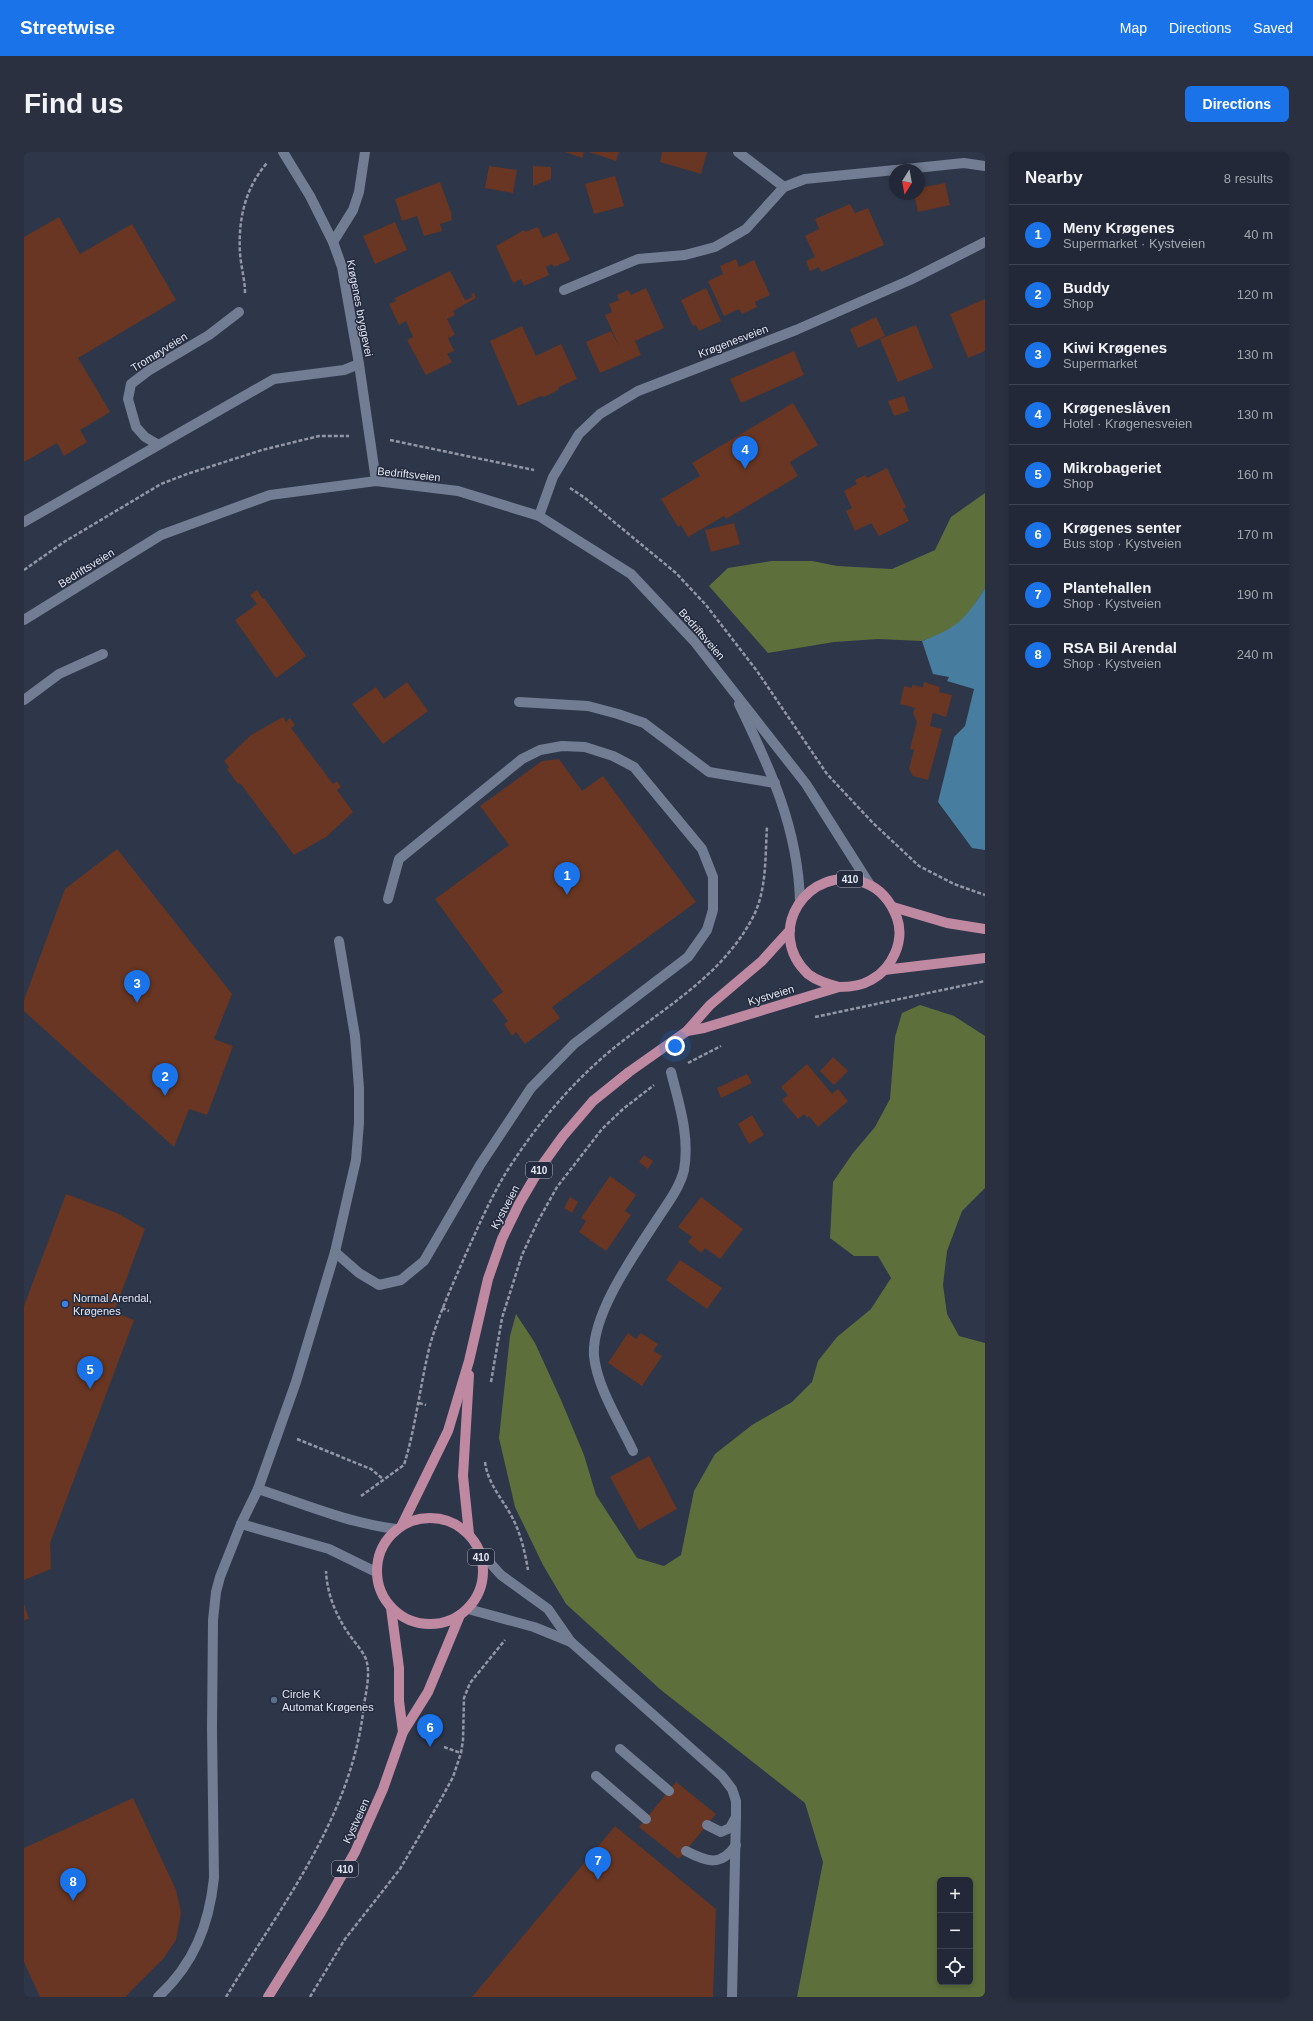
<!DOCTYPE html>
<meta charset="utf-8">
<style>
:root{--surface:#222837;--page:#2a303f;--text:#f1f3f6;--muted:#a2a6ad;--line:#3f4452;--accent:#1a73e8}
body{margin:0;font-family:Helvetica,sans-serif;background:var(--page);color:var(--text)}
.controls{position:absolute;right:12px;bottom:12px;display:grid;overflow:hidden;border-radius:6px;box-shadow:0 2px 6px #0003}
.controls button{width:36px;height:36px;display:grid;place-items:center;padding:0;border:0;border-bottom:1px solid var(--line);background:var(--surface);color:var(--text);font:20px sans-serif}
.compass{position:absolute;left:865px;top:12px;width:36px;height:36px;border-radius:50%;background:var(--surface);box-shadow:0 2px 6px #0003;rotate:191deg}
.you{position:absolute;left:651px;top:894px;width:14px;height:14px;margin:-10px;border:3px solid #fff;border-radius:50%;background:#1a73e8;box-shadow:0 0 0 6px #1a73e833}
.badge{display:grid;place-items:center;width:26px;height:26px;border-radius:50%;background:var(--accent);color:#fff;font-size:13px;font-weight:700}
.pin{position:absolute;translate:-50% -33px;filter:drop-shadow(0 1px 2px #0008)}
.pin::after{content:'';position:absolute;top:21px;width:14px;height:12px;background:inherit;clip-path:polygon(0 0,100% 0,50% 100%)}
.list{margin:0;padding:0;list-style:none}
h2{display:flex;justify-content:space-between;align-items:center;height:52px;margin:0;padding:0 16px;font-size:17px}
h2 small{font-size:13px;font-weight:400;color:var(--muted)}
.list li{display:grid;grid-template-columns:26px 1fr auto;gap:12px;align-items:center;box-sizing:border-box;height:60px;padding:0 16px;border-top:1px solid var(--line)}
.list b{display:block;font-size:15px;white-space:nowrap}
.list p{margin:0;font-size:13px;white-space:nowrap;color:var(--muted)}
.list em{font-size:13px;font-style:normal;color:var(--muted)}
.icon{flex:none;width:22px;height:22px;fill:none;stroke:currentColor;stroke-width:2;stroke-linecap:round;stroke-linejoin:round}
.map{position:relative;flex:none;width:961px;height:1845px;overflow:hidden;border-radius:6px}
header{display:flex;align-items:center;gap:24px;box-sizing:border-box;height:56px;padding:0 20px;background:var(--accent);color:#fff}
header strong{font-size:19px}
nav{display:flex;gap:22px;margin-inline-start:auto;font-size:14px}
.intro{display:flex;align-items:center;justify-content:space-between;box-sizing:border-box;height:96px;padding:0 24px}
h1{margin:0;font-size:28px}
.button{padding:10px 18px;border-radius:6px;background:var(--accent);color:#fff;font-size:14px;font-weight:700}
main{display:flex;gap:24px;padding:0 24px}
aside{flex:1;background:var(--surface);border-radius:6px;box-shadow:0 2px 6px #0003}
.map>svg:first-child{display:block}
.forest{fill:#5d703c;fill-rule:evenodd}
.water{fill:#477d9f}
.building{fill:#683622}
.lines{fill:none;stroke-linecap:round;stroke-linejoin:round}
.path{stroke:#9197a6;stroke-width:2.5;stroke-dasharray:4 2;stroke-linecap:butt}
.lane{stroke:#727c92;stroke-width:10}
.street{stroke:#727c92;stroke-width:10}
.primary{stroke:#bf89a2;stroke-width:10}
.shop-dot{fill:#3f7fe0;stroke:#242b3e;stroke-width:1.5}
.service-dot{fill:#5c6f8a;stroke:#242b3e;stroke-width:1.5}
.labels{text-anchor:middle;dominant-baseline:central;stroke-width:3;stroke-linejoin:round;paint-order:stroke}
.shield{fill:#242b3e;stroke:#a9afbd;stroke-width:1}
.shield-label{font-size:10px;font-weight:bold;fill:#e2e7f3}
.street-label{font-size:11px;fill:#e2e7f3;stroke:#242b3e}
.poi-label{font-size:11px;fill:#e2e7f3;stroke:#242b3e;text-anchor:start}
</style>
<header>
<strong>Streetwise</strong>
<nav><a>Map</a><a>Directions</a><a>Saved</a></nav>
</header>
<div class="intro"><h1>Find us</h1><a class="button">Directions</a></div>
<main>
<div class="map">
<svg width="961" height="1845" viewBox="0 0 961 1845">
<rect width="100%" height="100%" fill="#2e3649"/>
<g class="forest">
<path d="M961 341V436L943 464 924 479 898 489 854 487 810 490 744 501 685 434 704 416 748 409H788L813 414 868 417 911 398 927 365Z"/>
<path d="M896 853 930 864 961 884V1036L938 1059 923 1099 919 1133 923 1162 935 1184 961 1191V1845H773L799 1710 781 1651 637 1538 542 1452 519 1413 491 1355 475 1286 486 1184 492 1162 511 1191 537 1248 560 1303 572 1343 613 1406 640 1414 657 1403 670 1339 691 1302 728 1273 768 1250 788 1230 794 1209 813 1185 847 1157 867 1126 854 1104H830L806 1086 809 1030 829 1001 851 975 866 947 871 885 878 861ZM916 1728H946V1830H916Z"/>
</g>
<path class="water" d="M961 436V698L948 696 914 650 930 585 941 574 950 537 923 529 925 525 909 522 898 489C934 475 940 469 961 436Z"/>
<g class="building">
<path d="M541 0H560L558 6Z"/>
<path d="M565 0H595L592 9Z"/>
<path d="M638 0H683L677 22 636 10Z"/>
<path d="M465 14 493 18 489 41 461 36Z"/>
<path d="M509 14 527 15V27L509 34Z"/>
<path d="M591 24 600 54 570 62 561 32Z"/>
<path d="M416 30 428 63H427L428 68 416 72 418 79 400 84 393 64 378 69 371 47Z"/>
<path d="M921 31 926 53 894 60 890 42H895V36Z"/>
<path d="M826 52 831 61 844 56 860 93 797 120 795 115 786 119 782 109 791 105 781 84 795 77 791 67Z"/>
<path d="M35 65 56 102 108 72 152 148 54 206 86 260 56 278 63 290 40 304 33 291 0 310V85Z"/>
<path d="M371 70 383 98 351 112 339 84Z"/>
<path d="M514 75 519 86 533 80 546 108 530 115 528 112 522 115 525 123 500 134 497 127 489 131 472 94 500 78 501 80Z"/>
<path d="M712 107 715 115 730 108 746 143 731 150 733 155 718 162 715 157 700 164 684 129 699 122 696 114Z"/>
<path d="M426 119 441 148 449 145 447 142 450 141 452 146 429 159 431 163 423 167 431 183 424 186 430 199 423 202 428 210 402 223 383 188 389 185 382 169 375 173 365 152 372 149 371 146Z"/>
<path d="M622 136 640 176 611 189 617 203 576 221 562 190 587 179 596 196 581 163 588 160 585 152 595 148 593 143 604 138 607 143Z"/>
<path d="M682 136 697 169 675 179 672 173 669 174 657 148Z"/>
<path d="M961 147V199L944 206 926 162Z"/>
<path d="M852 165 861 184 834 196 826 177Z"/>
<path d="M892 173 909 216 874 230 856 187Z"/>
<path d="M498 174 512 204 537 192 553 227 535 235 534 238 520 245 517 244 494 254 466 189Z"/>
<path d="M770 199 780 223 717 251 706 227Z"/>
<path d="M880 244 885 259 870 264 864 249Z"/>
<path d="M769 251 794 293 766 310 774 324 702 367 700 364 664 385 657 373 654 375 637 347 676 324 668 311Z"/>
<path d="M863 316 882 355 879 357 885 369 855 384 847 371 831 379 822 359 828 356 820 339 833 332 831 328 841 323 843 326Z"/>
<path d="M710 371 716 392 687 400 681 378Z"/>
<path d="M233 438 239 447 240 446 282 504 252 526 211 468 233 452 226 443Z"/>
<path d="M383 530 404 559 359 592 328 552 352 535 360 547Z"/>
<path d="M900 530 916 535 915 540 928 543 922 565 909 561 906 574 918 577 904 628 889 624 885 617 890 598 886 597 893 570 889 561 891 556 876 552 880 534 888 536V533L899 535Z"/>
<path d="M259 565 262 570 266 566 271 573 267 576 309 632 313 629 317 635 313 638 329 660 302 685 270 703 216 631 214 632 203 617 205 615 200 609 227 583Z"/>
<path d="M535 607 558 639 579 624 672 750 528 855 536 866 501 892 492 880 488 884 480 872 484 869 468 848 479 840 411 747 485 693 456 654 518 609Z"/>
<path d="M93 697 208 842 190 887 209 894 183 963 165 957 150 995 0 859V848L41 737Z"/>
<path d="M809 905 824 919 810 933 796 919Z"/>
<path d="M783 912 808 942 814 937 824 949 794 975 785 964 783 966 780 962 774 967 758 948 764 943 757 935Z"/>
<path d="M723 922 728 931 697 946 693 936Z"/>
<path d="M728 963 740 983 725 992 714 972Z"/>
<path d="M620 1003 629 1009 624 1017 615 1010Z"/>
<path d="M586 1024 612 1043 601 1059 607 1063 582 1099 555 1080 562 1069 557 1066Z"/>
<path d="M42 1042 93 1061 121 1077 90 1160 110 1168 26 1391 27 1417 0 1428V1154Z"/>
<path d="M546 1045 554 1050 548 1061 540 1056Z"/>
<path d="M677 1045 719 1077 696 1107 681 1096 677 1101 664 1090 668 1085 654 1075Z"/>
<path d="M656 1108 698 1136 683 1157 642 1128Z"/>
<path d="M604 1181 612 1187 617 1181 634 1192 629 1199 638 1204 618 1234 584 1211Z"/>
<path d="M625 1304 653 1357 615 1378 586 1325Z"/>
<path d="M0 1452 5 1467 0 1468Z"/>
<path d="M652 1630 692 1662 655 1707 615 1675Z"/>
<path d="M109 1646 152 1738 157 1761 152 1788 139 1807 101 1845H16L0 1810V1696Z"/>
<path d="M591 1674 692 1757 689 1845H448Z"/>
</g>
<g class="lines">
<g class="path">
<path d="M221 141C221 128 217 115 216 101 214 68 221 36 243 11"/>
<path d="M366 288 510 318"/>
<path d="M546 336 561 346 652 421 682 453 733 519 803 622 849 671 895 714 930 732 961 743"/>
<path d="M0 418 40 390 137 332 163 322 238 298 295 284H325"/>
<path d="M791 865 961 829"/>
<path d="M664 911 697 894"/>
<path d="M418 1156 425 1159"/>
<path d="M467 1230 478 1166 498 1103 514 1069 533 1035 578 977 599 957 630 933"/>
<path d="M395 1251 402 1253"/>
<path d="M273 1287 347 1317 359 1327"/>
<path d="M461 1310C464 1333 479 1347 489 1367 497 1383 501 1400 504 1418"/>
<path d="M337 1344 380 1313C392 1274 396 1233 406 1193 415 1162 428 1134 441 1104 454 1075 467 1045 483 1019 513 972 548 930 591 895 641 855 698 824 729 765 743 738 741 704 743 675"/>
<path d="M420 1595 437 1601"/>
<path d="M202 1845C258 1752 328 1665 340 1553 342 1540 346 1523 343 1511 342 1503 332 1492 327 1485 313 1466 303 1443 302 1419"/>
<path d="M286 1845 321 1787 376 1717 416 1649 429 1625 437 1601 439 1588 440 1546 446 1531 481 1488"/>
</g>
<g class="lane">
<path d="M259 0 286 44 309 90 318 115 335 212 352 329"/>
<path d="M309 90 329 58 335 40 341 0"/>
<path d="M133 292 121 285 112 275 104 247 107 232 124 219 185 183 215 160"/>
<path d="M0 370 250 227 320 218 335 212"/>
<path d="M0 548 35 522 79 502"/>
<path d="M311 1100 335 1121 355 1133 377 1128 400 1109 456 1013 507 936 550 892 664 805 683 778 689 758V725L678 697 610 615 589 604 561 595 538 594 516 598 498 607 375 707 364 747"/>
<path d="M609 1299C596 1271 573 1235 570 1204 567 1162 612 1100 634 1066 644 1051 656 1035 660 1018 666 984 655 952 647 920"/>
<path d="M234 1337C280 1352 324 1371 372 1377"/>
<path d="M217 1372 305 1397 352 1420"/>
<path d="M456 1400 477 1423 524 1457 547 1490 698 1624 708 1637 712 1649V1663L708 1845"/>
<path d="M444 1457 510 1475 547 1490"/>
<path d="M596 1597 645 1639"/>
<path d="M572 1624 622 1667"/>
<path d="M683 1673 697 1680 706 1676 712 1665"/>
<path d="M662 1699C683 1710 697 1715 712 1693"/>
<path d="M134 1845C170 1812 185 1773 190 1726L188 1576 189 1468 192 1440 196 1425 217 1372 234 1337 272 1230 311 1100 332 1008 335 971V936L331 884 315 789"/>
</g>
<g class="street">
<path d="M714 0 760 35"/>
<path d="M872 18 940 11 961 14"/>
<path d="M540 138 614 107 661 103 691 95 722 77 760 35 781 27 871 18"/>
<path d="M515 364 529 325 555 282 576 262 614 239 772 178 886 128 961 90"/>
<path d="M0 468 137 383 246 343 352 329 434 339 515 364 607 422 670 489 782 632 846 733"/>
<path d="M495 550 564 554 594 562 620 571 685 620 751 631"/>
<path d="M715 552C746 616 774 676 776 749"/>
</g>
<g class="primary">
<path d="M869 755 923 771 961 777"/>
<path d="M860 818 961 806"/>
<path d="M663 879 680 876 815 835C826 835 837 834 847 828 868 817 881 789 873 766 867 750 857 737 841 731 784 710 739 780 784 822 793 829 804 832 815 835"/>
<circle cx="406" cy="1419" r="53"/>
<path d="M378 1373 424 1279 445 1209 464 1127 478 1087 495 1052 516 1016 539 984 569 949 605 920 663 879 686 853 738 809 766 778"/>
<path d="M445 1382 439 1324 445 1223"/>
<path d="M367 1456 375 1516V1549L379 1580"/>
<path d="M244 1845 297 1760 331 1700 359 1637 379 1580 404 1540 436 1463"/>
</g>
</g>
<circle class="shop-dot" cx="41" cy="1152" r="4"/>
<circle class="service-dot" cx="250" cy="1548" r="4"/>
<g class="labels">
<g class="shield">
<rect x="813" y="719" width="26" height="16" rx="3"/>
<rect x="502" y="1010" width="26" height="16" rx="3"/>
<rect x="444" y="1397" width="26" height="16" rx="3"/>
<rect x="308" y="1709" width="26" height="16" rx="3"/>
</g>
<g class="shield-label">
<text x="826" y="727">410</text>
<text x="515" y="1018">410</text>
<text x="457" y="1405">410</text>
<text x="321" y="1717">410</text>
</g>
<g class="street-label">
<text transform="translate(336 156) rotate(79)">Krøgenes bryggevei</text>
<text transform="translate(709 189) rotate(-21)">Krøgenesveien</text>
<text transform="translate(135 200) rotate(-32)">Tromøyveien</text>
<text transform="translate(385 322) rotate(6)">Bedriftsveien</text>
<text transform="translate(62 416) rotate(-32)">Bedriftsveien</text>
<text transform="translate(678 482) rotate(49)">Bedriftsveien</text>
<text transform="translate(747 843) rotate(-17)">Kystveien</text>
<text transform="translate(481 1055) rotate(-62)">Kystveien</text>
<text transform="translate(332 1669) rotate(-65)">Kystveien</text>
</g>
<g class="poi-label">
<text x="49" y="1146">Normal Arendal,<tspan x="49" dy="13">Krøgenes</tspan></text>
<text x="258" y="1542">Circle K<tspan x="258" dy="13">Automat Krøgenes</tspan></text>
</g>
</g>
</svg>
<div class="controls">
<button>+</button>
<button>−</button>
<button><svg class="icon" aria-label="locate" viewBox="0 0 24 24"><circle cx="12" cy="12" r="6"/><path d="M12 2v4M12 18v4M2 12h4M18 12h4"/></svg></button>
</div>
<svg class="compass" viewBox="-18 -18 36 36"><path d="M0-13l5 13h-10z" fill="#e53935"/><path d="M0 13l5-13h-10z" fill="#a2a6ad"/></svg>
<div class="you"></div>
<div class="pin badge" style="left:543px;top:743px">1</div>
<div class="pin badge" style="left:141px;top:944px">2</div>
<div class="pin badge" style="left:113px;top:851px">3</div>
<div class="pin badge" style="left:721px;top:317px">4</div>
<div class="pin badge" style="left:66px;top:1237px">5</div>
<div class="pin badge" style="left:406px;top:1595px">6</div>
<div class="pin badge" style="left:574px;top:1728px">7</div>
<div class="pin badge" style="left:49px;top:1749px">8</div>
</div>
<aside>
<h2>Nearby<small>8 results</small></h2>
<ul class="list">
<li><span class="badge">1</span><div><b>Meny Krøgenes</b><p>Supermarket · Kystveien</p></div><em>40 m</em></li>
<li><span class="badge">2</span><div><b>Buddy</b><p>Shop</p></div><em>120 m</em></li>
<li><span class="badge">3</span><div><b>Kiwi Krøgenes</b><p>Supermarket</p></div><em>130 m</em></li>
<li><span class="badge">4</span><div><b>Krøgeneslåven</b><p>Hotel · Krøgenesveien</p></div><em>130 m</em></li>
<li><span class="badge">5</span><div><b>Mikrobageriet</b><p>Shop</p></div><em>160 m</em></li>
<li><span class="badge">6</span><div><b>Krøgenes senter</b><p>Bus stop · Kystveien</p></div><em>170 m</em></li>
<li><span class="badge">7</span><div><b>Plantehallen</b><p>Shop · Kystveien</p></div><em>190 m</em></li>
<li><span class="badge">8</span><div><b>RSA Bil Arendal</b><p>Shop · Kystveien</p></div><em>240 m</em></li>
</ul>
</aside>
</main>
